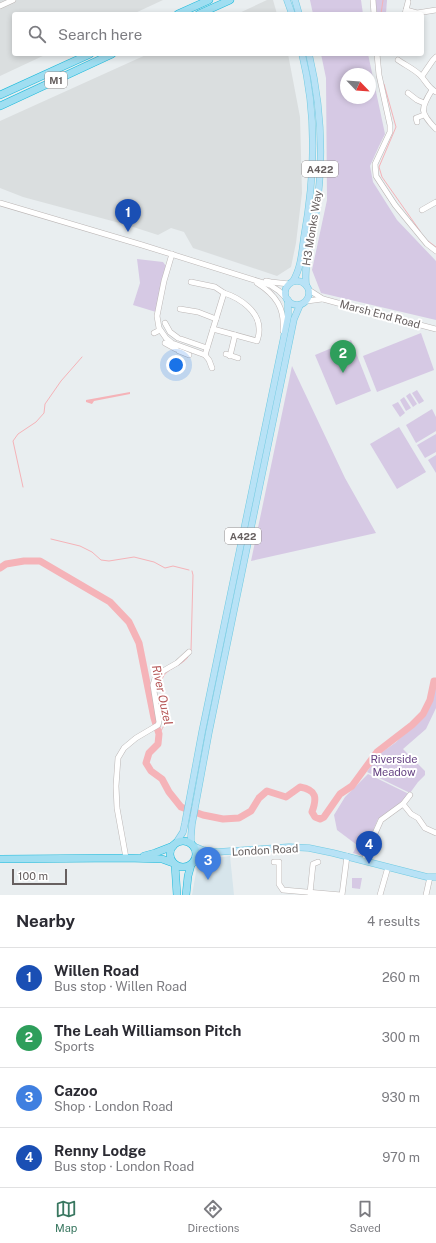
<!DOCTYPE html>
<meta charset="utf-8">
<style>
:root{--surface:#fff;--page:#f2f2f3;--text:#2b2b33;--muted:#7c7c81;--line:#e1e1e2;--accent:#397760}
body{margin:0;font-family:"Public Sans",sans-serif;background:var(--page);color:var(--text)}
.compass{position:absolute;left:340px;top:68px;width:36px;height:36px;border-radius:50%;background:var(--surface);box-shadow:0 2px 6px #0003;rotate:115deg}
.scale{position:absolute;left:12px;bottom:10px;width:55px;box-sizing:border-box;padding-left:4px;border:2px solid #676060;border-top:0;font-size:11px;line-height:14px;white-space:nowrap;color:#676060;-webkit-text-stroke:3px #fff;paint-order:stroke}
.you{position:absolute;left:176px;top:365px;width:14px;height:14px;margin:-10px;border:3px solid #fff;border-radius:50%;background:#1a73e8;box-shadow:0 0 0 6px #1a73e833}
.badge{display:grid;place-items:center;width:26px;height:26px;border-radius:50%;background:var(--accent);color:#fff;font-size:13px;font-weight:700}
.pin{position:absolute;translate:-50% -33px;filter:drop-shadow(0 1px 2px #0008)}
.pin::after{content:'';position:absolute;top:21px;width:14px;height:12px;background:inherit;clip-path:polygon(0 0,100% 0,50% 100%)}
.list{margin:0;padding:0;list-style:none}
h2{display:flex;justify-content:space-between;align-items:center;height:52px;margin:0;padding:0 16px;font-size:17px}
h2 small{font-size:13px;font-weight:400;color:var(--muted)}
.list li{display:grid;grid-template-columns:26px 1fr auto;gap:12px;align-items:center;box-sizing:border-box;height:60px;padding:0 16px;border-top:1px solid var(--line)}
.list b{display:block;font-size:15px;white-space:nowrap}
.list p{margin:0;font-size:13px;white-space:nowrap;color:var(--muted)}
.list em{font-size:13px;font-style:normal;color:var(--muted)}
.icon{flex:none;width:22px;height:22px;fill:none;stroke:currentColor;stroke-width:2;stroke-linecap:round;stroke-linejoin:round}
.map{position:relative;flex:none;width:436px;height:895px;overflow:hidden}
.search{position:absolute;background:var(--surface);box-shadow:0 2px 6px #0003;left:12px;right:12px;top:12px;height:44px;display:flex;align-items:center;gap:10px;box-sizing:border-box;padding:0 14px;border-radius:4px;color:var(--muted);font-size:15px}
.sheet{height:292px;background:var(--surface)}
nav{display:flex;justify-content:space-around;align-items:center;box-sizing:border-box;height:56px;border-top:1px solid var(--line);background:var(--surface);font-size:11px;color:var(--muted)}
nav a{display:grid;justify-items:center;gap:2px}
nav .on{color:var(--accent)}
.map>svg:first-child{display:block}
.commercial{fill:#d7e5eb}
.industrial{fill:#dadedf}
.green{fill:#d6c9e4;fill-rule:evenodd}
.water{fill:#f5b3b8}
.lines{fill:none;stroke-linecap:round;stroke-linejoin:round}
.stream{stroke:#f5b3b8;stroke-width:1}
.river{stroke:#f5b3b8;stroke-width:7}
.minor-casing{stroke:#bbb6b5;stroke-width:6}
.major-casing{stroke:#70cae1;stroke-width:7}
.highway-casing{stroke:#1dbadb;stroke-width:8}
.minor{stroke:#fff;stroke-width:5}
.major{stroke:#b8e2f6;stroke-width:6}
.highway{stroke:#9fdef1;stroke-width:7}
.labels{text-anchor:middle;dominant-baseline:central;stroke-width:4;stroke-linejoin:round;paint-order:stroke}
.shield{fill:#fff;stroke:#959090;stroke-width:1}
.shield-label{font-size:10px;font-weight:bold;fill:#676060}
.street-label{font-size:11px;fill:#676060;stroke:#fff}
.park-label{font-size:11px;fill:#654283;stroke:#fff}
.water-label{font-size:12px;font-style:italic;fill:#b65858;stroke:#fff}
</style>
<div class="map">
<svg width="436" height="895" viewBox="0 0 436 895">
<rect width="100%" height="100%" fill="#e9eef0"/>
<path class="commercial" d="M230 856 234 895H192L197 867 209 859Z"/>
<g class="industrial">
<path d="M0 0H163L133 14H14V54H47L0 76Z"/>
<path d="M267 0H273L277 14H237Z"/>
<path d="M148 54H288L300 117 302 193 296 243 291 267 277 276 193 248 184 232 171 228 158 235 127 225 23 197 0 188V121Z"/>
</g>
<g class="green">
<path d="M310 0H361L363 14H313Z"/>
<path d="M375 0H387L386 14H376Z"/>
<path d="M321 54H368L385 134 379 146 370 166 373 182 397 220 436 261V320L321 293 312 270 327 200 326 78ZM346 74H370V98H346Z"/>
<path d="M137 259 163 262 166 266 156 312 133 305 140 283Z"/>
<path d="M421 333 434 370 377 392 363 356Z"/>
<path d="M351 340 371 391 336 405 315 355Z"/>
<path d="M292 366 345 478 376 533 251 561Z"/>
<path d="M417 390 424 401 419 404 412 393Z"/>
<path d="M410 393 417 404 413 407 406 396Z"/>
<path d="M404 397 411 408 406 411 400 400Z"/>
<path d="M398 402 405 413 400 417 392 405Z"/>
<path d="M432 409 436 417V431L416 443 406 425Z"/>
<path d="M399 427 426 472 397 489 370 444Z"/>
<path d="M436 434V452L425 458 417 445Z"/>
<path d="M436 455V473L428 460Z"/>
<path d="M436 685V708L426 729 403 749 425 771V775L418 782 410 793 367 772 378 755 395 743 423 717 431 702Z"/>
<path d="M368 774 409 794 402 803 378 819 362 856 353 853 357 845 337 830 334 815 345 797Z"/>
<path d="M352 878H362L360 889 352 888Z"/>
</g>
<path class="water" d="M130 392V394L94 401 92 404 86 402V400Z"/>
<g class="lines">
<g class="stream">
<path d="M381 14 383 0"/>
<path d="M384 84 396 127 379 167 382 177 420 231"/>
<path d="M428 241 436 247"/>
<path d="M23 487 13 441 18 434 36 422 44 413 45 404 61 381 82 357"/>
<path d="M51 539 80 546 92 552 101 560 109 561 134 557 154 562 165 568 173 566 189 570"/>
<path d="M191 651 193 575 192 571"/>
<path d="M159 734C161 731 164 726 165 723 169 710 158 691 162 679 166 668 182 666 188 657"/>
</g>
<path class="river" d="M0 568 6 564 24 561H40L110 602 129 622 139 643 154 718 159 734 158 744 149 753 146 763 151 771 162 779 169 792 181 807 203 815 223 819 239 818 251 811 259 798 267 791 286 797 300 787C317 790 317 798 312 812L315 817 320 819 324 817 340 794 352 786 377 752 412 725 423 714 430 700 434 681H436"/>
<g class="minor-casing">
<g id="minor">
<path d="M373 0 374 14"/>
<path d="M0 6 13 0"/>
<path d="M406 10 408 2"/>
<path d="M405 14 406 10 417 13 436 10"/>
<path d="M377 54 379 75 390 125V132L375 164 376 176 395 205 427 244 436 251"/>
<path d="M398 60C405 65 414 69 420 75 426 81 428 88 436 92"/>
<path d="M422 76 433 60 436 57"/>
<path d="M432 90C420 109 420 113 436 129"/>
<path d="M408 93 417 100 424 103"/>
<path d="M417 122 416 118 424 115"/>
<path d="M0 203 142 245 270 285 279 291 288 300"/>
<path d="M422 210 436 202"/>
<path d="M172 254 164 281 157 316 159 328 166 338 172 343 205 355"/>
<path d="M266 281 271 282 289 284"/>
<path d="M191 282 215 287 224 293 205 355"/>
<path d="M257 283C276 295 285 308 283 331"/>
<path d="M309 290 323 299 378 314 436 329"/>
<path d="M307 301 322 299"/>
<path d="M180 309 198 312 216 319"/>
<path d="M165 323 170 332 178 338"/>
<path d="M213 329 257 341C258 338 259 335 259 332 261 312 240 298 224 293"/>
<path d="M154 333 160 330"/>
<path d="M181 339 207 348"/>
<path d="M165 343 176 349"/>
<path d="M179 351 189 355"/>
<path d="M226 354 238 358"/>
<path d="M205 355 209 360 212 368"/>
<path d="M230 356 235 335"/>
<path d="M403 804 411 814 418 818 425 828 436 833"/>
<path d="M126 858 117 808 116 786 118 758 124 748 136 738 158 725 159 722 153 685 156 675 177 663 189 652"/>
<path d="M364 861 368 849 381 820 403 804 410 795"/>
<path d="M274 862H279V884L283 890 341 895"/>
<path d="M310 893 313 864 318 862"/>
<path d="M342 895 347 856"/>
<path d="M380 895 388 867"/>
<path d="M426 895 430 877"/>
</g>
</g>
<g class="major-casing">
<g id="major">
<path d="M287 0 292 14"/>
<path d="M295 0 299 14"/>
<circle cx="297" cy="293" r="12"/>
<path d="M293 281C301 268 302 252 304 237 315 176 317 114 302 54"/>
<path d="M306 284C304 260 313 235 316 212 324 160 321 105 309 54"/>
<path d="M176 843 183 832 185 823 202 732 288 317V300"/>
<path d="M191 844V836L192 824 209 732 294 319 300 305"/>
<path d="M193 846 203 850 217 852 289 847 309 848 333 853 427 877H436"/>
<path d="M193 863 208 855 215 853"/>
</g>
</g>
<g class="highway-casing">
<g id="highway">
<path d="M178 14 209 0"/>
<path d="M199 14 230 0"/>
<path d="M0 95 90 54"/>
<path d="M0 106 112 54"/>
<circle cx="183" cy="854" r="13"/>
<path d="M144 856 155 853 173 846"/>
<path d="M0 859 126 858 162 859 173 863"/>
<path d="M175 865 177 895"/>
<path d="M186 895 188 876 191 865"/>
</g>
</g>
<use href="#minor" class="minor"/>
<use href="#major" class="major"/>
<use href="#highway" class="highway"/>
</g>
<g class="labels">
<g class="shield">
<rect x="45" y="72" width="22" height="16" rx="3"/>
<rect x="302" y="161" width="36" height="16" rx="3"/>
<rect x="225" y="528" width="36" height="16" rx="3"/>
</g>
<g class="shield-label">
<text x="56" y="80">M1</text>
<text x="320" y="169">A422</text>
<text x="243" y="536">A422</text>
</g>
<g class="street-label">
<text transform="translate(312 228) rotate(-81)">H3 Monks Way</text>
<text transform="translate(380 314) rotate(15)">Marsh End Road</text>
<text transform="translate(265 850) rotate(-3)">London Road</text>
</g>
<g class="park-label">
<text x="394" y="759">Riverside<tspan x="394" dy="13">Meadow</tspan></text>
</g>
<g class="water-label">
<text transform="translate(162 695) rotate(78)">River Ouzel</text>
</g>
</g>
</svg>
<svg class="compass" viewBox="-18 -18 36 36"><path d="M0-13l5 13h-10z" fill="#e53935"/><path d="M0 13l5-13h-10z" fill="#7c7c81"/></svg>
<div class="scale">100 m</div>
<div class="you"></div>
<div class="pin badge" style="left:128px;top:232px;background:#1a4fb4">1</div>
<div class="pin badge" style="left:343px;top:373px;background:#2e9e5b">2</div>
<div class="pin badge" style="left:208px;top:880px;background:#3f7fe0">3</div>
<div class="pin badge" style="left:369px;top:864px;background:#1a4fb4">4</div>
<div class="search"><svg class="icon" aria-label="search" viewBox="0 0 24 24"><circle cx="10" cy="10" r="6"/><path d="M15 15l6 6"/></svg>Search here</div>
</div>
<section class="sheet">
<h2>Nearby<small>4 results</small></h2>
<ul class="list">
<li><span class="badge" style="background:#1a4fb4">1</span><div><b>Willen Road</b><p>Bus stop · Willen Road</p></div><em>260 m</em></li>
<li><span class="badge" style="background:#2e9e5b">2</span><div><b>The Leah Williamson Pitch</b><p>Sports</p></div><em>300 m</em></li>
<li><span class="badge" style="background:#3f7fe0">3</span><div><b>Cazoo</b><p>Shop · London Road</p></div><em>930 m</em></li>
<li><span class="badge" style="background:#1a4fb4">4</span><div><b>Renny Lodge</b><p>Bus stop · London Road</p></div><em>970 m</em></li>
</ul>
</section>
<nav>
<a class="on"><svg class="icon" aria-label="map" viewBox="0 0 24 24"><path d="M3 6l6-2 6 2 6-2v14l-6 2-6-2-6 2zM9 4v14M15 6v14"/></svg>Map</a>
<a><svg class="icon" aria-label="directions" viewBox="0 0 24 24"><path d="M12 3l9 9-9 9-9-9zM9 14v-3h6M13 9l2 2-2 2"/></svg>Directions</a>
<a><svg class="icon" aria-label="saved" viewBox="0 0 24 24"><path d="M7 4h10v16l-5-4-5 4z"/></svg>Saved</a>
</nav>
